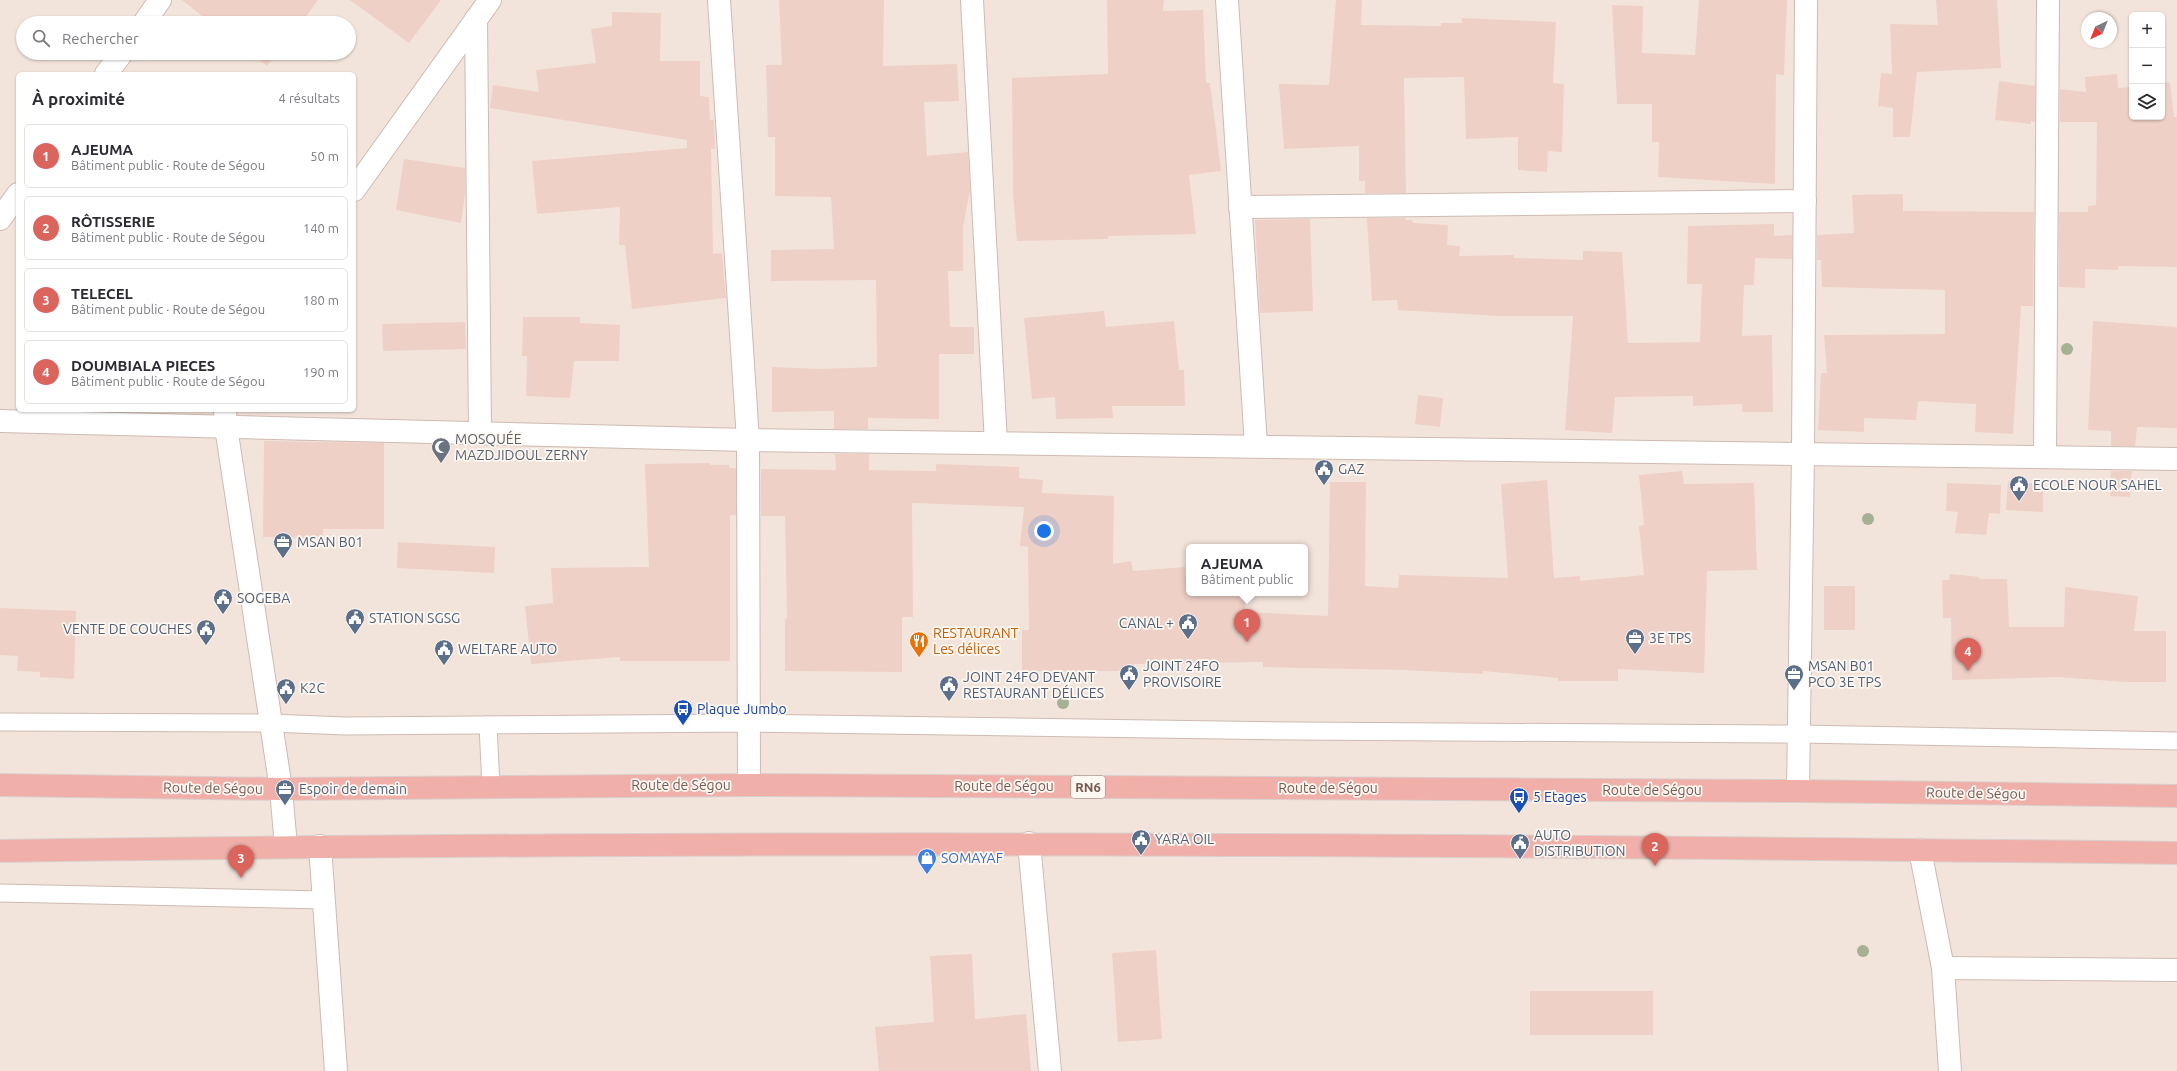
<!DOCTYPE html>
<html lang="fr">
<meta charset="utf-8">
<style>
:root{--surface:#fff;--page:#f2f2f3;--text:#2b2b33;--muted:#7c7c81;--line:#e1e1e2;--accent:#db645c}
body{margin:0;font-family:Ubuntu,sans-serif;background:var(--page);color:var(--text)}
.controls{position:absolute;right:12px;top:12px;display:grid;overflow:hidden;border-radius:6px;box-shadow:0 1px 3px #0004}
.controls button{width:36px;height:36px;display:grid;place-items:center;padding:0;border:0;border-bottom:1px solid var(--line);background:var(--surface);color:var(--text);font:20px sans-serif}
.compass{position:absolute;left:2081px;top:12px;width:36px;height:36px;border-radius:50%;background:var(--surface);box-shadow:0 1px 3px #0004;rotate:223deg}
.you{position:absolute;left:1044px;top:531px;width:14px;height:14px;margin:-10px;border:3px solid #fff;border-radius:50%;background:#1a73e8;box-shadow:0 0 0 6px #1a73e833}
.badge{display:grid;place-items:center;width:26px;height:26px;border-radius:50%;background:var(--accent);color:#fff;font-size:13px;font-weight:700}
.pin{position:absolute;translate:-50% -33px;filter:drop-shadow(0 1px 2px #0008)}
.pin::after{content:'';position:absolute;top:21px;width:14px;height:12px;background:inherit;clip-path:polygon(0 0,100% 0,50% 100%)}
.popup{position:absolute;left:1186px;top:544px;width:122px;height:52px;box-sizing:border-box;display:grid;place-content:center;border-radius:6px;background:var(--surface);filter:drop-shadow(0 1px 3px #0005);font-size:13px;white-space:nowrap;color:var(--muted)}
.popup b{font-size:15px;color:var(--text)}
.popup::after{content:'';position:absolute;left:50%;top:100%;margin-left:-8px;border:8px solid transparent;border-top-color:var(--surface)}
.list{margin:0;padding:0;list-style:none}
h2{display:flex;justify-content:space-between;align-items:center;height:52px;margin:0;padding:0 16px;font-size:17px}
h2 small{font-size:13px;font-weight:400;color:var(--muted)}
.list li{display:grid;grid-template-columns:26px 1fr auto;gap:12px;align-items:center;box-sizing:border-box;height:64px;margin:0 8px 8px;padding:0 8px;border:1px solid var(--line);border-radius:6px}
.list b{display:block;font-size:15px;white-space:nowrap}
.list p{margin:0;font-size:13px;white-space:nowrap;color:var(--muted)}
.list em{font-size:13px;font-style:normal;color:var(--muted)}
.icon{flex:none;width:22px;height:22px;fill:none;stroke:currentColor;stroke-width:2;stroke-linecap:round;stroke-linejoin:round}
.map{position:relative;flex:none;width:2177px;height:1071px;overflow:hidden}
.search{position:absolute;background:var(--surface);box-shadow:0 1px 3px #0004;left:16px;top:16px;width:340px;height:44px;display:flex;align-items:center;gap:10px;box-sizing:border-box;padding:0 14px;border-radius:22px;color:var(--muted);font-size:15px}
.panel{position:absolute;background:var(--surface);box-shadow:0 1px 3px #0004;left:16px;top:72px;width:340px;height:340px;border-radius:6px}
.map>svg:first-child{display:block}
.residential{fill:#f3e4db;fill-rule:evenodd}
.building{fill:#efd0c6}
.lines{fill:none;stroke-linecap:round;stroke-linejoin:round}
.lane-casing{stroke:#cebab2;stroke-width:19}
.street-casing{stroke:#cebab2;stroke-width:24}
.highway-casing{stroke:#d9d0ce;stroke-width:24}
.lane{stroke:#fff;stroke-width:17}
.street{stroke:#fff;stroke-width:22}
.highway{stroke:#f0b0a9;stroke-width:22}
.tree{fill:#a6b093}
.labels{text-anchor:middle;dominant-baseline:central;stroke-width:3.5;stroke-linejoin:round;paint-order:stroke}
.shield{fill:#fef8f3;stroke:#9f8881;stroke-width:1}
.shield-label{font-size:13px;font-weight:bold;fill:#765850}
.worship-label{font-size:14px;fill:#5b616d;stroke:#fef8f3;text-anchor:start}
.service-label{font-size:14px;fill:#4e5e75;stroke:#fef8f3;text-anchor:start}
.food-label{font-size:14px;fill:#c56008;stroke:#fef8f3;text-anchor:start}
.transit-label{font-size:14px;fill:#164399;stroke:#fef8f3;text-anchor:start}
.street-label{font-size:14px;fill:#765850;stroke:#fef8f3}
.shop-label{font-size:14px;fill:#366cbe;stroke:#fef8f3;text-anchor:start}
</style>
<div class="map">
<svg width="2177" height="1071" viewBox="0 0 2177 1071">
<rect width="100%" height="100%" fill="#fcf3ed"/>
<path class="residential" d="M0 0H2177V1071H0ZM2132 15H2162V117H2132ZM2087 18H2111V42H2087ZM23 23H349V53H23ZM18 74H354V410H18ZM1189 547H1305V593H1189Z"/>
<g class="building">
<path d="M182 0H318L301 23H211Z"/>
<path d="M350 0H441L409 43Z"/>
<path d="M779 0H884L883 66 957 64 959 101 924 102 927 156 968 152 970 190 963 227V271H948L950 327H974V354H939V419L868 418V429H834V411L772 412V367L820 369 877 367 876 280 771 281V250L834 249 831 197 775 196V137H768L766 65H782Z"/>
<path d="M1107 0H1164L1163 11 1203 10 1206 83H1210L1221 171 1189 175 1196 234 1108 236V239L1017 241 1013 193 1012 78 1108 74Z"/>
<path d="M1336 0H1362L1361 25 1441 26V23H1462V18L1556 22 1553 83 1564 84 1562 152 1548 151 1547 172 1518 170V137L1466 139 1464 77 1404 78 1406 193H1365V181H1359V146L1284 149 1279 84 1329 85Z"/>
<path d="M1699 0H1787L1784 75 1776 74 1775 184 1658 177 1659 142H1652V104H1617L1612 5 1643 6 1642 53 1695 55Z"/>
<path d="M1936 0H1997L2001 68 1917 72 1910 137H1893V108L1878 106 1881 73 1892 74 1890 24 1938 25Z"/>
<path d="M612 12 661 13 660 61H700V96L709 97 710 120H714L715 149H711L713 254 722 253 726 298 632 309 625 245H619L620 207 537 214 532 161 687 148V140L490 108 493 85 539 92 536 70 596 63 591 29 612 26Z"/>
<path d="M250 53H277L267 66Z"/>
<path d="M2117 74 2118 88 2132 87V117H2162V83L2170 82 2174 117H2177V267L2118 266V270L2085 269V288L2059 287V212H2088V206L2096 205 2097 122H2060V89L2086 92 2085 77Z"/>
<path d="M1999 81 2035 86V122L2031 121V124L1995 120Z"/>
<path d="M404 159 465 168V195L461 223 396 210Z"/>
<path d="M1903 194V211L2034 212 2033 306H2021L2013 434 1975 432 1976 404 1918 401 1916 420 1864 418V432L1818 430 1821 373H1827L1824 335 1945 334V290L1822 287 1821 260H1817V235L1854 233 1852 195Z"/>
<path d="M1367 218H1406V220H1412L1413 223 1448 225 1447 245 1460 246 1459 256 1514 255V258L1583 260V251L1622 252 1628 343 1700 342 1702 284H1687L1688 226 1774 224V236L1792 235V259L1755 258 1754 285H1744L1742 336 1772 335 1773 412H1742V404L1693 406V396L1615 397 1612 433 1565 430 1573 316H1498L1398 310 1397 300 1372 301Z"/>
<path d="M1310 219 1313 311 1260 313 1255 220Z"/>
<path d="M1104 311 1106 327 1174 321 1179 370H1184L1185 406H1112L1113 418 1056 419 1055 397 1032 399 1024 318Z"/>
<path d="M523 317H580V323L620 325 619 361H574L570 398 526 396 527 356H522Z"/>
<path d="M2093 321 2177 327V428L2137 427 2135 446H2111V431L2088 430Z"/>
<path d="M465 322 466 349 383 351 382 324Z"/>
<path d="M1418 395 1443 398 1440 427 1415 424Z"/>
<path d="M264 441 384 443V529H323V538L263 537Z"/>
<path d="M835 454H869V470L936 471V464L1019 467V478L1043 480 1042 493 1114 496 1113 564 1131 561 1133 571 1185 567 1187 593H1246L1245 612 1328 616 1330 482H1366L1365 586 1398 588 1399 575 1508 578 1501 484 1547 480 1554 578 1580 576V581L1644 575 1639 526 1644 525 1639 475 1682 471 1684 484 1754 483 1757 570 1707 571 1704 673 1618 669V681H1558V678L1483 671V674L1404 670 1263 667V662L1134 664V671H1022V630H1029L1028 547 1020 546 1024 507 912 503 913 617H902V672L785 671V619H787L785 516H761V469L836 470Z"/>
<path d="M710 463V465H729V468H736V515H730V661H620V657L531 664 525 606 553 603 551 568 649 567 645 464Z"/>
<path d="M2111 471H2132L2130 497 2110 496Z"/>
<path d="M2008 481 2043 484V512L2006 510Z"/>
<path d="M1947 483 2001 485 2000 514 1989 513 1986 535 1955 533 1958 512 1946 511Z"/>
<path d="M398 542 495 547 494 573 397 568Z"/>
<path d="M1950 574 1980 577 1979 579H2007L2009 627H2064L2065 587 2138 596 2134 631H2166V682H2125L2058 677 1952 680 1951 618H1943L1942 580H1949Z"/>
<rect x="1824" y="586" width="31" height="44"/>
<path d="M0 608 76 611 74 679 40 677V672L17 671 18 656 0 655Z"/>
<path d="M1156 950 1162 1039 1118 1042 1112 953Z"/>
<path d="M972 954 975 1019 1026 1014 1031 1071H879L875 1027 934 1022 930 956Z"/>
<rect x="1530" y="991" width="123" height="44"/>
</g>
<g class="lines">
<g class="lane-casing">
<g id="lane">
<path d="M0 722 271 723 345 726 748 723 1293 731 1799 734 2177 741"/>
<path d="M488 725 491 787"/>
<path d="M0 893 324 900"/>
</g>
</g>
<g class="street-casing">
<g id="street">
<path d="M719 0 748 440 749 785"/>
<path d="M972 0 996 443"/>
<path d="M1227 0 1256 445"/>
<path d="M476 19 480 433"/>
<path d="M144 23 160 0"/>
<path d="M106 74 122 53"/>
<path d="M354 190 490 0"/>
<path d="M1240 207 1805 201"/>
<path d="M0 219 18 194"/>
<path d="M225 410 226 427 281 789 286 847"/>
<path d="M0 421 748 440 2177 459"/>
<path d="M2045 457 2048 0"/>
<path d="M1798 791 1803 453 1806 0"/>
<path d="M1029 843 1050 1071"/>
<path d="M320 846 336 1071"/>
<path d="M1920 850 1943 968 1950 1071"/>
<path d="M1943 968 2177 970"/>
</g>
</g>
<g class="highway-casing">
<g id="highway">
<path d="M0 785 281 789 749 785 1798 791 2177 796"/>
<path d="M0 851C726 840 1451 844 2177 853"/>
</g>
</g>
<use href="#lane" class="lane"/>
<use href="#street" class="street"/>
<use href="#highway" class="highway"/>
</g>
<g class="tree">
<circle cx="2067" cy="349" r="6"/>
<circle cx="1868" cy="519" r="6"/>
<circle cx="1063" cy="703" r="6"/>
<circle cx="1863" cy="951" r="6"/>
</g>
<defs>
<g id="mosque-pin" transform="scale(1)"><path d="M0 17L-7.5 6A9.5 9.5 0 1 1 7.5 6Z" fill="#6b7280" stroke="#fef8f3"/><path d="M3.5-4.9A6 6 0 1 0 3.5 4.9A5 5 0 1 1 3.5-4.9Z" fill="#fff"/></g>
<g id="civic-pin" transform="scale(1)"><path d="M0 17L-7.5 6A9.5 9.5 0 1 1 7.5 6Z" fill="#5c6f8a" stroke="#fef8f3"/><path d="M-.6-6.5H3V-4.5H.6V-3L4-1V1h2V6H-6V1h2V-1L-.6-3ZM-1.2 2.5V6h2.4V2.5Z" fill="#fff"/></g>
<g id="office-pin" transform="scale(1)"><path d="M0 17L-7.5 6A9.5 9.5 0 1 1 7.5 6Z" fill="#5c6f8a" stroke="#fef8f3"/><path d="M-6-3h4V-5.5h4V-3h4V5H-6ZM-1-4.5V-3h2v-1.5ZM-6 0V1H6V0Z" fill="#fff"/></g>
<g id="restaurant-pin" transform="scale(1)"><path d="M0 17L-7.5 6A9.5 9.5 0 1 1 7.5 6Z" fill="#e8710a" stroke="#fef8f3"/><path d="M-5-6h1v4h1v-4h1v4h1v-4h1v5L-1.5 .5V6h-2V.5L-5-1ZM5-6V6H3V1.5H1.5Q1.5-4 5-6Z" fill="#fff"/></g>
<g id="bus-pin" transform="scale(1)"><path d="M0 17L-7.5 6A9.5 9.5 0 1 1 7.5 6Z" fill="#1a4fb4" stroke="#fef8f3"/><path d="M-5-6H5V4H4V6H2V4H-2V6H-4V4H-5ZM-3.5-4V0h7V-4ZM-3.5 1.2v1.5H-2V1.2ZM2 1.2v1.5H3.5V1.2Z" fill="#fff"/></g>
<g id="shop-pin" transform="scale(1)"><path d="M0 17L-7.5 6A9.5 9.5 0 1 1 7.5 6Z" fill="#3f7fe0" stroke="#fef8f3"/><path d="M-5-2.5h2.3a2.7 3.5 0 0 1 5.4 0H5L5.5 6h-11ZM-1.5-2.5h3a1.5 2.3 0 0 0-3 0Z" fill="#fff"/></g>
</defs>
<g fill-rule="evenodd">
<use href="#mosque-pin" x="441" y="447"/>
<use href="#civic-pin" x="1324" y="469"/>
<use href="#civic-pin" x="2019" y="485"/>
<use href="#office-pin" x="283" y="542"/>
<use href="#civic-pin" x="223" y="598"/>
<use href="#civic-pin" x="355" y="618"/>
<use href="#civic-pin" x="1188" y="623"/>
<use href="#civic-pin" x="206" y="629"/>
<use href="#office-pin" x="1635" y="638"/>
<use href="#restaurant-pin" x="919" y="641"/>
<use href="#civic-pin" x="444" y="649"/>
<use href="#civic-pin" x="1129" y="674"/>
<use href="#office-pin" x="1794" y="674"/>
<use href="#civic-pin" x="949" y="685"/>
<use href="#civic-pin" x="286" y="688"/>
<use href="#bus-pin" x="683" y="709"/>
<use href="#office-pin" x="285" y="789"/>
<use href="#bus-pin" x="1519" y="797"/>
<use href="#civic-pin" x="1141" y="839"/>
<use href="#civic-pin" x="1520" y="843"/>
<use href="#shop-pin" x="927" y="858"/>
</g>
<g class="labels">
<rect class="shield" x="1071" y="776" width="34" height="22" rx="3"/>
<g class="shield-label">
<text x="1088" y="787">RN6</text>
</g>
<g class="worship-label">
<text x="455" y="439">MOSQUÉE<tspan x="455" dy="16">MAZDJIDOUL ZERNY</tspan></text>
</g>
<g class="service-label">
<text x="1338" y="469">GAZ</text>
<text x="2033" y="485">ECOLE NOUR SAHEL</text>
<text x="297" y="542">MSAN B01</text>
<text x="237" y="598">SOGEBA</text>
<text x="369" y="618">STATION SGSG</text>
<text x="1174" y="623" text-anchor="end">CANAL +</text>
<text x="192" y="629" text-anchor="end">VENTE DE COUCHES</text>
<text x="1649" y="638">3E TPS</text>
<text x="458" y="649">WELTARE AUTO</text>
<text x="1143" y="666">JOINT 24FO<tspan x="1143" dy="16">PROVISOIRE</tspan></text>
<text x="1808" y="666">MSAN B01<tspan x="1808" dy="16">PCO 3E TPS</tspan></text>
<text x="963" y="677">JOINT 24FO DEVANT<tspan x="963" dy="16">RESTAURANT DÉLICES</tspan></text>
<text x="300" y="688">K2C</text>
<text x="299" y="789">Espoir de demain</text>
<text x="1534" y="835">AUTO<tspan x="1534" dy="16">DISTRIBUTION</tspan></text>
<text x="1155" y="839">YARA OIL</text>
</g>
<g class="food-label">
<text x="933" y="633">RESTAURANT<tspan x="933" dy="16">Les délices</tspan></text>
</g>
<g class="transit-label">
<text x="697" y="709">Plaque Jumbo</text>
<text x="1533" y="797">5 Etages</text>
</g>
<g class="street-label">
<text x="681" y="785">Route de Ségou</text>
<text x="1004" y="786">Route de Ségou</text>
<text transform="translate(213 788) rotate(1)">Route de Ségou</text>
<text x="1328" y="788">Route de Ségou</text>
<text x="1652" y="790">Route de Ségou</text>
<text transform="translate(1976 793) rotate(1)">Route de Ségou</text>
</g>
<g class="shop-label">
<text x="941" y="858">SOMAYAF</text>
</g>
</g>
</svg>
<div class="controls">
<button>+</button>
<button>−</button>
<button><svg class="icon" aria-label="layers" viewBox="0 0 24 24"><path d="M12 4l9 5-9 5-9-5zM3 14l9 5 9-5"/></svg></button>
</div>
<svg class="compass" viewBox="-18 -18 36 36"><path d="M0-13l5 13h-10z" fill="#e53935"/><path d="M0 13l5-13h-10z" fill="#7c7c81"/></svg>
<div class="you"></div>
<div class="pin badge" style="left:1247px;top:642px">1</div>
<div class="popup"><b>AJEUMA</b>Bâtiment public</div>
<div class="pin badge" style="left:1655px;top:866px">2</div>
<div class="pin badge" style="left:241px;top:878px">3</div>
<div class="pin badge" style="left:1968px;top:671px">4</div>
<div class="search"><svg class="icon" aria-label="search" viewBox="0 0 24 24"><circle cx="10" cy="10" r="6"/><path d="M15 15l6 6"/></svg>Rechercher</div>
<section class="panel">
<h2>À proximité<small>4 résultats</small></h2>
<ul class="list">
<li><span class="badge">1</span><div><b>AJEUMA</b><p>Bâtiment public · Route de Ségou</p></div><em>50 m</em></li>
<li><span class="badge">2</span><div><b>RÔTISSERIE</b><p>Bâtiment public · Route de Ségou</p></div><em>140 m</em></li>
<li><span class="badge">3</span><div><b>TELECEL</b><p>Bâtiment public · Route de Ségou</p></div><em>180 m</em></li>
<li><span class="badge">4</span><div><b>DOUMBIALA PIECES</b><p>Bâtiment public · Route de Ségou</p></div><em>190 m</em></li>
</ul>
</section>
</div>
